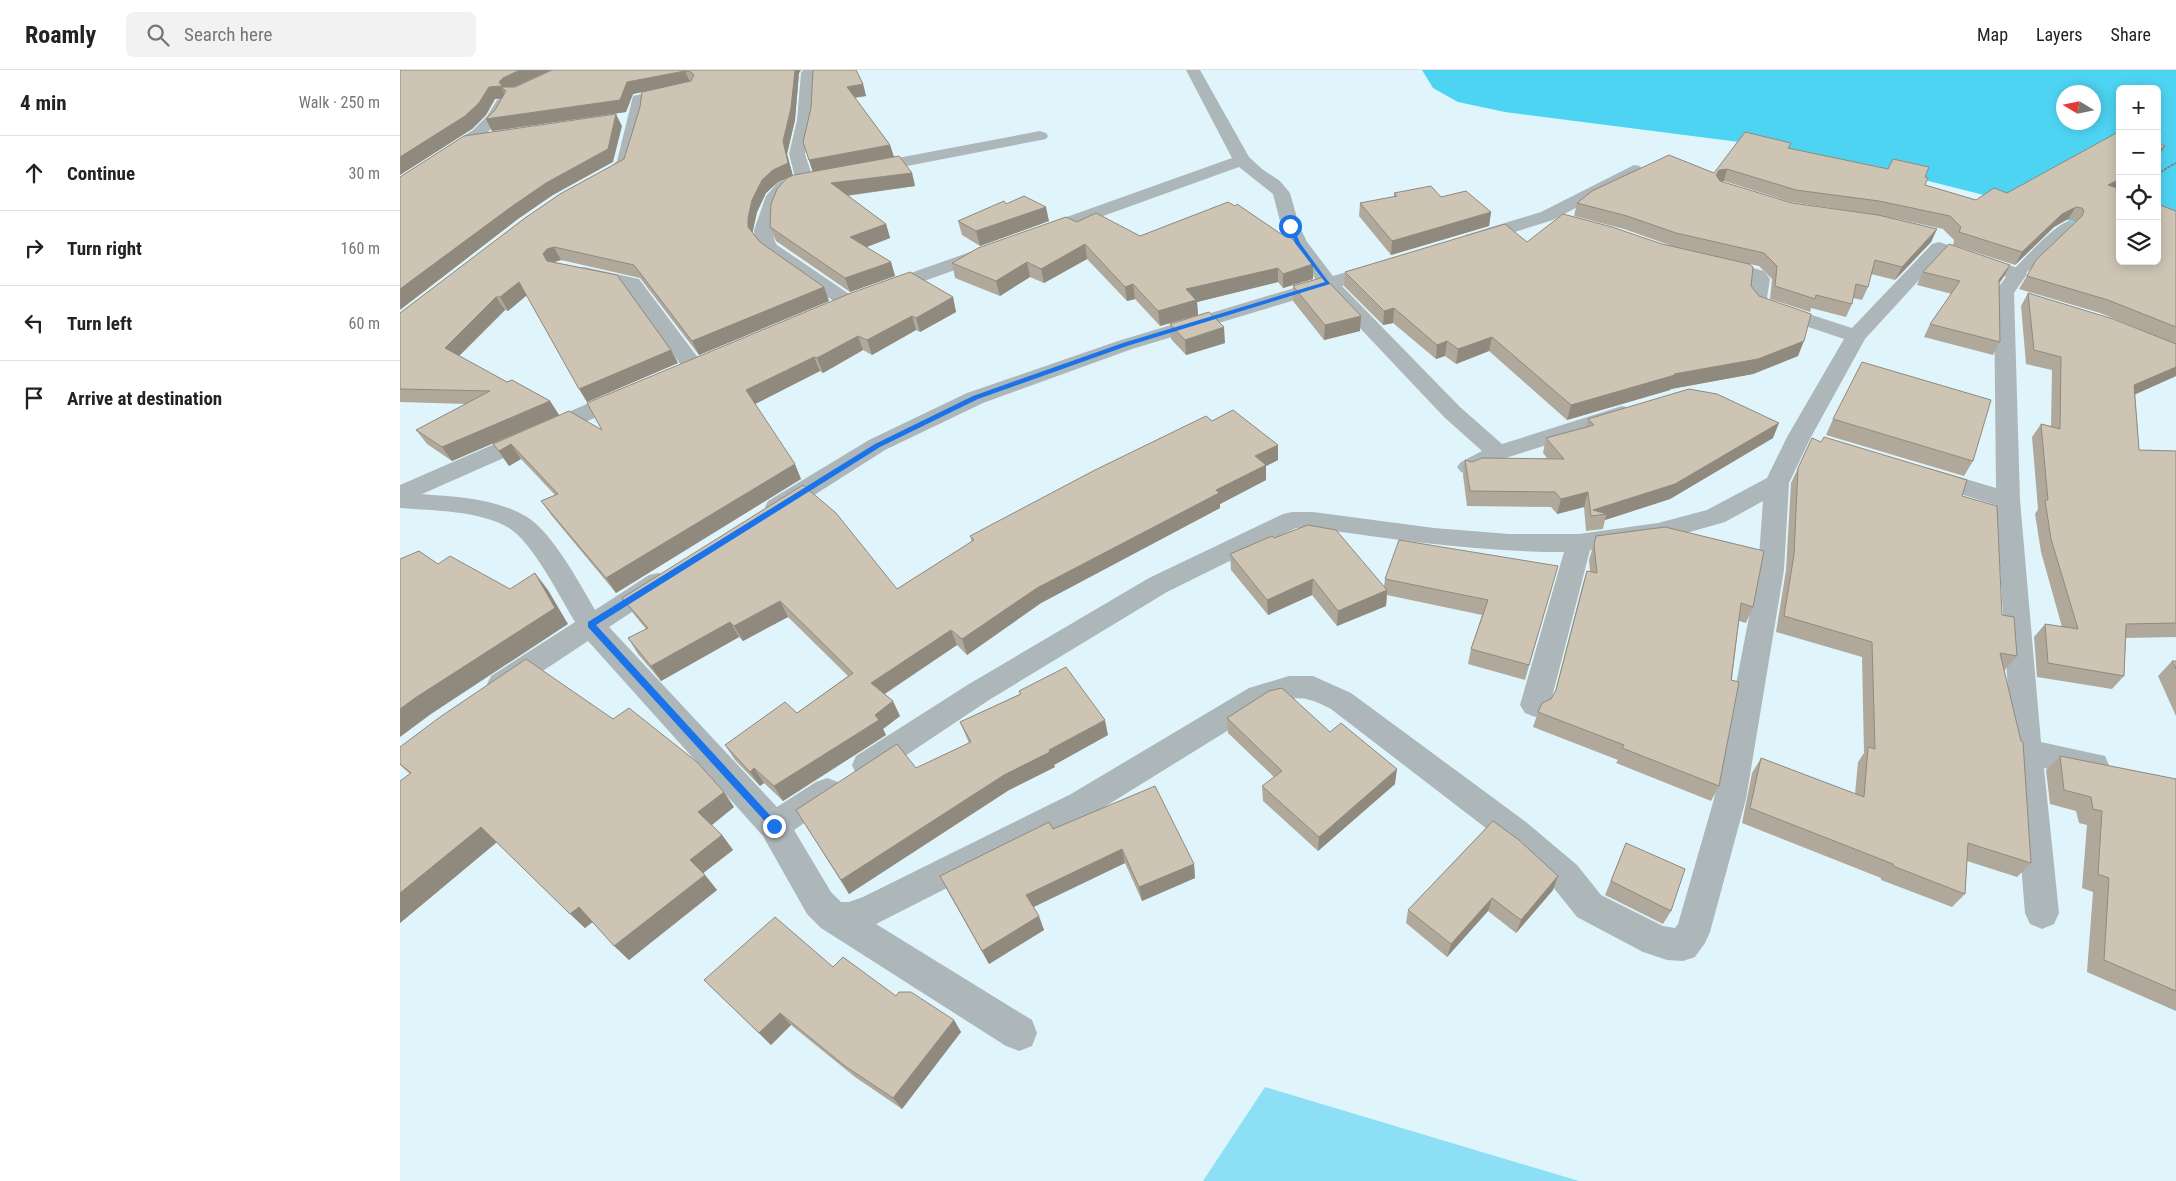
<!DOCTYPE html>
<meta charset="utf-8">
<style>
:root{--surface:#fff;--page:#f2f2f2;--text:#222;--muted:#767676;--line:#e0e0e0}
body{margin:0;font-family:"Roboto Condensed",sans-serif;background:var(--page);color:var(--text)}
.controls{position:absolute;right:15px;top:15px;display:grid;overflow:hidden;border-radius:8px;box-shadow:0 2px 12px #0003}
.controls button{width:45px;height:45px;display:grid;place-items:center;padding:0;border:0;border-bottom:1px solid var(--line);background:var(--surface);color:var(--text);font:25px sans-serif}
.compass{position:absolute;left:1656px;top:15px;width:45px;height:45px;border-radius:50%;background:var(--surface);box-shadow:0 2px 12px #0003;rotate:280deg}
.stop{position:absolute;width:15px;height:15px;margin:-11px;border:4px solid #1a73e8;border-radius:50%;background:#fff}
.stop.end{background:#1a73e8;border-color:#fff;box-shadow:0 1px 5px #0008}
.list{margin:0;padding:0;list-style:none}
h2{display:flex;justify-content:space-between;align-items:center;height:65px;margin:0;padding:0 20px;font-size:21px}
h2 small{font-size:16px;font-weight:400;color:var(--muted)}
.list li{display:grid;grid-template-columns:32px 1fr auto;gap:15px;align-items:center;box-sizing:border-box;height:75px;padding:0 20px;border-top:1px solid var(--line)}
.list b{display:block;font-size:19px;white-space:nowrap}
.list em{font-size:16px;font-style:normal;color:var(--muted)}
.icon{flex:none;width:28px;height:28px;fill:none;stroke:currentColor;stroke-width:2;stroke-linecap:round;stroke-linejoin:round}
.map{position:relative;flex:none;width:1776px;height:1111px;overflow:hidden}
header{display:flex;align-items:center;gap:30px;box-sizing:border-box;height:70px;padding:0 25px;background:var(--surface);border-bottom:1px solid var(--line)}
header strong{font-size:24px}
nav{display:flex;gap:28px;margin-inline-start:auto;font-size:18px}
.search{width:350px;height:45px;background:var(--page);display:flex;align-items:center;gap:12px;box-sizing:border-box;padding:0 18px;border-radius:8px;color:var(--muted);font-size:19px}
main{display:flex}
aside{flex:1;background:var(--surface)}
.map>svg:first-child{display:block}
.green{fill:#8cdff5}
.water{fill:#4ed4f3;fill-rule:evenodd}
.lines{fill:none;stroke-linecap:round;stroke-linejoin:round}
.path{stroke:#78878b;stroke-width:2;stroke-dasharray:3 1;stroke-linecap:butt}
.lane{fill:#adb6b8;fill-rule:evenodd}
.street{fill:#adb6b8;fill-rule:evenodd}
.wall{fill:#b0a99b;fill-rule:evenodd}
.shaded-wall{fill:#90897e}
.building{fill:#cdc4b4;stroke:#90897e}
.route{fill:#1a73e8}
</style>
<header>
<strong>Roamly</strong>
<div class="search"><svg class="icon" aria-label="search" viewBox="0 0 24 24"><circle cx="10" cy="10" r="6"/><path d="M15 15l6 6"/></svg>Search here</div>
<nav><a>Map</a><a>Layers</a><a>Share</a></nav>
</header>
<main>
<aside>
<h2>4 min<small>Walk · 250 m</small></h2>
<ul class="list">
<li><svg class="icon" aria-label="ahead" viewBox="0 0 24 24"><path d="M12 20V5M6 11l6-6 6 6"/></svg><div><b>Continue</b></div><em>30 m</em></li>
<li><svg class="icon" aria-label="right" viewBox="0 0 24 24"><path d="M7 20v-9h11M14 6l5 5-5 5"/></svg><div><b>Turn right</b></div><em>160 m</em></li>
<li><svg class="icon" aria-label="left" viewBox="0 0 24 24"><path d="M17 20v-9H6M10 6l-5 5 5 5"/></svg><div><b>Turn left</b></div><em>60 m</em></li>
<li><svg class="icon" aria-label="arrive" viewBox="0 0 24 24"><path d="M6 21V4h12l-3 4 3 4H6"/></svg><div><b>Arrive at destination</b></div></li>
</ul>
</aside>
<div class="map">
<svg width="1776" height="1111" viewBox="0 0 1776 1111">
<rect width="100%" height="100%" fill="#dff5fb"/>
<path class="green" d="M865 1017 1179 1111H803Z"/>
<path class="water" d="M1022 0H1776V185L1757 182V19H1720V169L1631 137 1493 102 1355 74 1105 42 1058 32 1033 18ZM1664 22H1694V52H1664Z"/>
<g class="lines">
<path class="path" d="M1757 104 1776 93"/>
<path class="lane" d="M1669 151 1673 152 1675 155 1673 158 1622 207H1612L1610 204 1612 201C1624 189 1654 155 1669 151Z"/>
<g class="street">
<path d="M403 0H413L415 3 413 50 405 84 414 111 411 115C404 116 395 116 389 121 378 130 368 164 377 175L455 228 458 232 455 236 448 238 441 236 363 183 355 171 354 160 366 126 378 112 395 107 389 84 397 50 401 3Z"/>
<path d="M786 0H800L849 87 862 99 880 111 890 123 899 155 907 172 933 206 980 192 987 194 990 198 987 202 942 216 1060 337 1102 374 1222 336 1230 338 1233 343 1230 348 1106 388 1077 402 1069 405 1061 402 1057 397 1061 392 1082 381 1044 347 925 221 732 279 583 333 485 380 386 443 377 445 368 443 365 437 368 431 469 370 567 323 718 271 917 211 889 173 881 155 873 124 839 97 645 167 639 169 633 167 630 163 633 159 832 88Z"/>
<path d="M277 16 282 18 285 21 282 24 245 32 233 93 219 106H207L205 102 217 91 233 26Z"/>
<path d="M102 28 107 30 110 33C89 73 43 94 6 119L0 120V107L73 60 87 46 97 30Z"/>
<path d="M640 61 646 63 648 66 646 69 466 104 460 103 458 99 460 95 466 94Z"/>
<path d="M1234 95 1240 96 1242 100 1240 104 1153 150 1073 175 1066 173 1064 169 1066 165 1141 142Z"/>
<path d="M1539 172 1624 200 1627 204 1614 223 1620 430 1641 672 1705 686 1709 695 1705 704 1694 708 1644 698 1659 843 1654 854 1642 859 1630 854 1625 843 1612 682 1596 435 1521 412 1517 406 1521 400 1529 398 1596 418 1594 223 1606 207 1542 185 1465 269 1411 367 1389 413 1384 500 1346 729 1310 862 1305 873 1295 887 1283 891 1267 890 1243 882 1177 847 1153 817 1104 772 931 639C903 625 898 626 869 635L693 744 476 854 632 950 637 963 632 976 619 981 606 976 421 858 407 844 363 766 188 571 111 622 101 625 91 622 87 614 91 606 175 552C160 527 133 473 109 458 78 440 35 441 0 438V415L219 320 227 318 235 320 238 325 235 330 22 424C56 427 96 428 127 447 152 462 180 514 195 540L249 505 258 503 267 505 271 512 267 519 209 557 377 737 416 712 427 708 438 712 443 721 438 730 394 760 431 822 441 832H449L463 827 671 724 849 618 889 606H913L951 623 1126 752 1177 795 1201 825 1263 856 1275 858 1278 854 1314 729 1358 500 1363 431 1325 452 1258 471 1190 480 1150 635 1145 643 1135 647 1125 643 1120 635 1164 482C1079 482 997 470 913 458H896L767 522 589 630 478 704 467 708 456 704 452 695 456 686 569 614 749 508 883 444 892 442H913L1034 458 1109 464H1179L1258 453 1307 440 1367 408 1387 367 1444 269 1355 239 1347 229 1350 209 1310 198 1307 194 1310 190 1317 188 1364 201 1370 209 1367 228 1369 231 1452 258 1532 174Z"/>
<path d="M587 176 594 178 596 182 594 186 488 224 481 226 474 224 471 220 474 216Z"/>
<path d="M184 197 239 209 305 297 302 302 294 303 286 302 225 217 177 207 174 203 177 199Z"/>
</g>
</g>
<g class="wall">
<path d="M0 0H151L115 17 152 0H401L399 3 395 50 387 84 393 106 413 102 403 72 411 38 413 0H456L463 14 466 26 455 28 490 75 494 87 499 86 512 103 515 116 447 126 486 154 490 168 466 177 491 192 495 206 450 222 376 171 370 157 371 134 377 119 387 108 392 106 378 112 366 123 357 142 353 160V163L360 172 424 217 429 231 299 285 240 208 161 190 154 192 217 205 271 280 278 293 187 332 127 225 108 241 105 240 59 286 107 312 112 310 150 331 159 345 52 391 27 374 16 360 66 334 0 332V243L125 148 160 124 224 89 240 37 242 22 233 24 226 42 92 61 86 49 95 40 101 29H95L86 45 72 59 0 105Z"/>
<path d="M1391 73 1389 78 1525 108V115L1576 130 1607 123 1719 117 1717 118 1776 141V306L1735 324 1739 380 1776 381V567L1726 568 1724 606 1712 619 1637 607 1634 567 1645 554 1662 557 1641 482 1635 444 1638 439 1632 367 1641 354 1651 356 1652 300 1626 294 1621 236 1628 223 1746 262 1700 243 1619 219 1636 190 1676 152 1675 151 1668 149 1654 157 1615 195 1553 175 1554 170 1543 159 1484 146 1537 159 1531 172 1495 210 1471 204 1468 217 1462 230 1453 228 1452 234 1446 247 1411 238 1410 242 1370 229 1372 209 1359 196 1349 194 1351 216 1398 286 1353 304 1271 319 1270 320 1167 350 1089 281 1056 294 1045 286 1036 289 993 253 983 255 944 216 945 202 1127 172 1262 174 1272 176 1224 159 1174 146 1177 133 1314 103ZM1324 111 1391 132 1476 145 1392 133 1322 112Z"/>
<path d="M994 123 1041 127 1091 142 1089 156 991 185 959 146 960 133 994 127Z"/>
<path d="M606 134 649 151 580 176 562 165 558 151Z"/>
<path d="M677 152 740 166 913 194V209L883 218 878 212 797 232 798 245 760 256 735 229 727 231 687 189 644 213 630 207 600 226 555 208 552 193Z"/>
<path d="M1610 195 1599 213 1600 272 1593 285 1524 267 1530 254 1552 224 1517 215 1523 202Z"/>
<path d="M893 216 960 261 924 270 893 231Z"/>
<path d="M553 227 556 242 520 262 516 260 472 285 463 280 423 303 420 301 355 334 401 409 216 523 152 446 141 431 155 425 121 389 109 396 93 374 202 360Z"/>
<path d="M770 254 825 273 786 285 771 269Z"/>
<path d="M1188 349 1373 368 1270 429 1205 450 1203 459 1186 461 1184 437 1157 444 1151 437 1067 436 1063 405 1065 390 1072 392 1147 388 1143 383 1146 368 1186 357Z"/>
<path d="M1433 349 1573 391 1564 406 1426 365Z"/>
<path d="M812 351 878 390 866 396V410L820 434V438L641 533 567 585 557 575 485 624 500 646 483 659 486 665 383 731 364 713 360 716 335 690 325 675 397 643 448 606 388 547 343 571 339 567 261 611 238 584 228 568 246 559 233 543 222 528 497 519 572 472 570 466Z"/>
<path d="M1412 368 1421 372 1562 426 1602 545 1617 586 1604 601 1631 793 1617 807 1567 791 1565 824 1552 837 1481 810V808L1342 753 1352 703 1361 688 1455 724 1458 692 1464 683 1462 587 1376 562 1386 500 1391 413Z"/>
<path d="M1196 466 1353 537 1346 553 1339 551 1319 716 1311 731 1216 693 1218 690 1133 657 1138 642 1151 629 1155 622 1182 517 1187 501 1190 502 1189 490Z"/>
<path d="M874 468 984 517 985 509 1153 512 1125 610 1068 594 1071 579 1082 545 987 525 986 536 937 556 912 525 868 545 831 500 830 484Z"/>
<path d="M1772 591H1776V646L1758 606Z"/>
<path d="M619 621 708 665 654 695 655 697 609 720 449 824 396 740 516 698 569 673 560 652 620 624Z"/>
<path d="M827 648 930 662 995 714 918 781 863 731 862 716 874 707 828 663Z"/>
<path d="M0 677 334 737 311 756 322 765 333 780 303 803 317 820 229 890 192 852 185 858 97 772 0 853 10 704 0 695Z"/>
<path d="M1660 686 1776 709V941L1687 902 1693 822 1682 818 1687 755 1679 753 1676 741 1650 734 1646 700Z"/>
<path d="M1093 751 1153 820 1116 863 1088 841 1047 887 1006 853 1008 840Z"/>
<path d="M653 759 794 794 795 808 742 831 725 793 634 837 644 860 589 894 547 820 540 806Z"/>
<path d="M1226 773 1271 841 1263 854 1205 825Z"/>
<path d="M433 897 496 926 554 950 561 962 502 1039 455 1007 391 955 371 975 304 910Z"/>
</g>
<g class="shaded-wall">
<path d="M120 0H151L109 19 106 22 99 12 103 8Z"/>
<path d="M395 0H401L399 3 395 50 387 84 393 106 378 112 366 123 357 142 353 160V170L348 157V148L352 130 362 110 373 100 383 71Z"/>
<path d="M285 1 290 12 233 24 226 42 92 61 86 49 227 12Z"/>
<path d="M463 14 466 26 450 28 447 17Z"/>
<path d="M101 16 107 28 95 29 86 45 72 59 0 105V87L89 17Z"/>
<path d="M216 44 222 56 213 92 153 125 118 149 0 240V219Z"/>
<path d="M490 75 494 87 413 103 409 90Z"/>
<path d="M1765 76 1758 88 1757 89V81Z"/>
<path d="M1327 99 1324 111 1316 113V105L1319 100Z"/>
<path d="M512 103 515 116 435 127 431 113Z"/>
<path d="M1720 109 1719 117 1701 127 1708 115Z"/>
<path d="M646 137 649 151 580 176 576 161Z"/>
<path d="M1676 137 1668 149 1654 157 1615 195 1622 182 1662 144Z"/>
<path d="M1091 142 1089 156 991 185 992 171Z"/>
<path d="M486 154 490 168 454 182 450 167Z"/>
<path d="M1537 159 1531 172 1495 210 1502 197Z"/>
<path d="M685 174 687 189 644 213 641 199Z"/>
<path d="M154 177 161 190 154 192 150 197 143 184 147 179Z"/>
<path d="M491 192 495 206 450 222 445 208Z"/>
<path d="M627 192 630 207 600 226 596 211Z"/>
<path d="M913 194V209L883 218V204Z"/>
<path d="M1610 195 1603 208 1592 223 1599 210Z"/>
<path d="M878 198V212L797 232 798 245 760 256 758 241 786 219Z"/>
<path d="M119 212 127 225 108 241 100 227Z"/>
<path d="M733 214 735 229 727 231 725 217Z"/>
<path d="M424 217 429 231 299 285 292 271Z"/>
<path d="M96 227 105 240 54 291 45 278Z"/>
<path d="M553 227 556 242 520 262 516 248Z"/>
<path d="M994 238 993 253 983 255 984 241Z"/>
<path d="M512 246 516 260 472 285 467 270Z"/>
<path d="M961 246 960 261 924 270 925 255Z"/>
<path d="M824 257 825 273 786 285 785 270Z"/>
<path d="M458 266 463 280 423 303 417 288Z"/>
<path d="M1092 267 1089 281 1056 294 1058 279Z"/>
<path d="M1047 271 1045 286 1036 289 1037 275Z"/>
<path d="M1404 271 1398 286 1353 304 1271 319 1270 320 1167 350 1171 335 1274 304Z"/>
<path d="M271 280 278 293 187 332 179 319Z"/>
<path d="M414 287 420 301 353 335 346 320Z"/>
<path d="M1776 297V306L1725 329 1734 315Z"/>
<path d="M150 331 159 345 52 391 42 377Z"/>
<path d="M1379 353 1373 368 1270 429 1205 450 1207 444 1193 440Z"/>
<path d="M111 374 121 389 109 396 99 381Z"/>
<path d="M878 375V390L866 396V410L820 434V438L641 533 567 585 562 569 637 518 816 420 855 386Z"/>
<path d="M395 394 401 409 216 523 206 508Z"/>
<path d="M1188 422 1184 437 1157 444 1161 429Z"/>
<path d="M135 503 148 520 168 554 31 644 0 667V639Z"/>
<path d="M913 509 912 525 868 545 867 530Z"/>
<path d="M987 520 986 536 937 556 938 541Z"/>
<path d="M380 531 388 547 343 571 334 556Z"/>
<path d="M330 552 339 567 261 611 251 596Z"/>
<path d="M551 560 557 575 478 628 471 613Z"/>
<path d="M493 631 500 646 483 659 486 665 383 731 374 716Z"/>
<path d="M705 650 708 665 654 695 655 697 609 720 449 824 441 810 604 705Z"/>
<path d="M354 698 364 713 360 716 350 702Z"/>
<path d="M997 699 995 714 918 781 919 767Z"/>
<path d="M324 722 334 737 309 757 298 742Z"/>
<path d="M81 757 97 772 0 853V823Z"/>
<path d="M322 765 333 780 302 804 290 790Z"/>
<path d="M722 779 725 793 631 838 626 825Z"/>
<path d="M794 794 795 808 742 831 739 817Z"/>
<path d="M305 805 317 820 229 890 214 876Z"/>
<path d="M1158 806 1153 820 1116 863 1121 850Z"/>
<path d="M1092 828 1088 841 1047 887 1051 874Z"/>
<path d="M179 837 194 851 185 858 170 844Z"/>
<path d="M639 846 644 860 589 894 582 881Z"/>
<path d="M380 943 391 955 371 975 359 963Z"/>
<path d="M554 950 561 962 502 1039 493 1028Z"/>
</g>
<g class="building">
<path d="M0 0H120L103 8 99 12 103 17H115L152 0H395L391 38 383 71 388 93 373 100 362 110 352 130 348 148V157L360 172 424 217 292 271 234 195 154 177 147 179 143 184 147 191 217 205 271 280 179 319 119 212 100 227H96L45 278 107 312 112 310 150 331 42 377 16 360 90 321 0 319V243L125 148 160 124 224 89 240 37 242 22 291 11 294 5 291 2 285 1 227 12 220 30 86 49 95 40 106 21 101 16 89 17 79 33 65 46 0 87Z"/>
<path d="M413 0H456L463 14 447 17 490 75 409 90 403 72 411 38Z"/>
<path d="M216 44 208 79 146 113 111 137 0 219V107L64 66Z"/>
<path d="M1720 61V109L1708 115 1720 119V191H1757V134L1776 141V257L1708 230 1627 206 1636 190 1682 146 1684 141 1682 138 1676 137 1662 144 1622 182 1559 162 1561 157 1550 146 1479 131 1396 120 1327 99 1319 100 1316 105 1320 111 1392 133 1478 145 1537 159 1502 197 1475 190 1468 217 1456 214 1452 234 1416 225 1415 229 1375 216 1377 196 1364 183 1276 163 1227 146 1177 133 1192 121 1269 85 1314 103 1345 62 1391 73 1388 78 1488 99 1493 89 1529 97 1525 107 1528 108 1525 115 1576 130 1594 118 1607 123Z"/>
<path d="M1757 73 1765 76 1757 81Z"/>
<path d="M499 86 512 103 431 113 486 154 450 167 491 192 445 208 370 157 371 134 377 119 387 108 394 105Z"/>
<path d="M1031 116 1041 127 1066 121 1091 142 992 171 960 133 997 126 994 123Z"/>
<path d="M624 126 646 137 576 161 558 151 604 131 606 134Z"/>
<path d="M828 132 835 136 837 134 881 164 885 163 901 177 913 194 883 204 878 198 786 219 796 230 758 241 733 214 725 217 685 174 641 199 627 192 596 211 552 193 578 178 666 147 677 152 696 143 740 166Z"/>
<path d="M1163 144 1212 157 1262 174 1349 194 1353 197 1351 216 1359 226 1411 244 1404 271 1358 289 1274 304 1275 305 1171 335 1092 267 1058 279 1047 271 1037 275 994 238 984 241 945 202 1105 154 1127 172Z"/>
<path d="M1549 174 1610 195 1599 210 1600 272 1530 254 1560 211 1523 202Z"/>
<path d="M510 202 553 227 516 248 512 246 467 270 458 266 417 288 414 287 346 320 395 394 206 508 141 431 158 424 111 374 99 381 93 374 169 341 202 360 187 333 451 223Z"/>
<path d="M924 207 961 246 925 255 893 216Z"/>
<path d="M1628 223 1713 249 1776 274V297L1734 315 1739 380 1776 381V553L1726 554 1724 606 1648 593 1645 554 1678 559 1651 469 1645 430H1648L1641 354 1660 359 1661 287 1634 280Z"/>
<path d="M809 242 824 257 785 270 770 254Z"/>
<path d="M1462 292 1591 330 1573 391 1433 349Z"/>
<path d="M1289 319 1317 324 1379 353 1275 414 1193 440 1207 444 1191 446 1188 422 1161 429 1155 422 1070 421 1065 390 1072 392 1082 388 1164 389 1146 368 1194 355 1188 349Z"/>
<path d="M833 340 878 375 855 386 866 395 816 420 819 423 637 518 562 569 551 560 471 613 493 631 475 645 479 650 374 716 354 698 350 702 325 675 385 632 397 643 453 603 380 531 334 556 330 552 251 596 228 568 248 558 222 528 403 415 436 443 497 519 574 470 570 466 695 400 806 346 812 351Z"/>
<path d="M1424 367 1567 410 1562 426 1597 436 1602 545 1614 547 1617 586 1600 583 1621 671 1623 672 1631 793 1568 773 1565 824 1493 796V794L1350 738 1361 688 1464 727 1468 677 1475 679 1472 572 1384 546 1394 485 1398 398 1412 368 1421 372Z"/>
<path d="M908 455 936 460 987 520 938 541 913 509 867 530 830 484 872 466 874 468Z"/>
<path d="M1265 457 1364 481 1353 537 1341 533 1331 610 1339 612 1319 716 1222 678 1224 675 1138 642 1142 633 1151 629 1156 620 1187 501 1197 503 1194 475 1196 466Z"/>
<path d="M999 470 1158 496 1129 595 1071 579 1088 530 985 509Z"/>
<path d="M19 481 38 494 50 486 110 519 135 503 155 538 15 628 0 639V489Z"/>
<path d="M126 589 213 649 229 638 297 692 324 722 298 742 322 765 290 790 305 805 214 876 179 837 170 844 81 757 0 823V711L11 703 0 694V677L40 647Z"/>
<path d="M1772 591H1776V599Z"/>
<path d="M666 597 705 650 649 680 650 682 604 705 441 810 396 740 497 674 516 698 571 672 560 652 621 624 619 621Z"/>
<path d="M882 618 930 662 941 653 997 699 919 767 862 716 882 701 827 648 869 621Z"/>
<path d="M1660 686 1776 709V921L1704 890 1709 808 1698 804 1702 741 1693 739 1691 727 1664 720Z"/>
<path d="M755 716 794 794 739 817 722 779 626 825 639 846 582 881 540 806 649 752 653 759Z"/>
<path d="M1093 751 1119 770 1158 806 1121 850 1092 828 1051 874 1008 840Z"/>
<path d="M1226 773 1285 799 1271 841 1211 811Z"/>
<path d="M375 847 433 897 443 887 496 926 499 922H511L554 950 493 1028 445 996 380 943 359 963 304 910Z"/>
</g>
<path class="route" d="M888 154H892L900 173 930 214 727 276 578 329 480 377 196 555 377 753V758H371L188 557V552L475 374 573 326 723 273 925 212 895 173Z"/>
</svg>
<div class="controls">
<button>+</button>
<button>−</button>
<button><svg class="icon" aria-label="locate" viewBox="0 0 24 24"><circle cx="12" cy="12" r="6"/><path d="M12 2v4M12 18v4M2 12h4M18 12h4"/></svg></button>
<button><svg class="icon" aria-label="layers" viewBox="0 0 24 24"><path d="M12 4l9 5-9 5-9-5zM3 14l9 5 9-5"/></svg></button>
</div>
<svg class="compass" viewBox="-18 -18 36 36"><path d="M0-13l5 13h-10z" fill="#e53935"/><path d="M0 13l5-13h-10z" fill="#767676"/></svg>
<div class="stop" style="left:890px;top:156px"></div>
<div class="stop end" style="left:374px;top:756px"></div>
</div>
</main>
